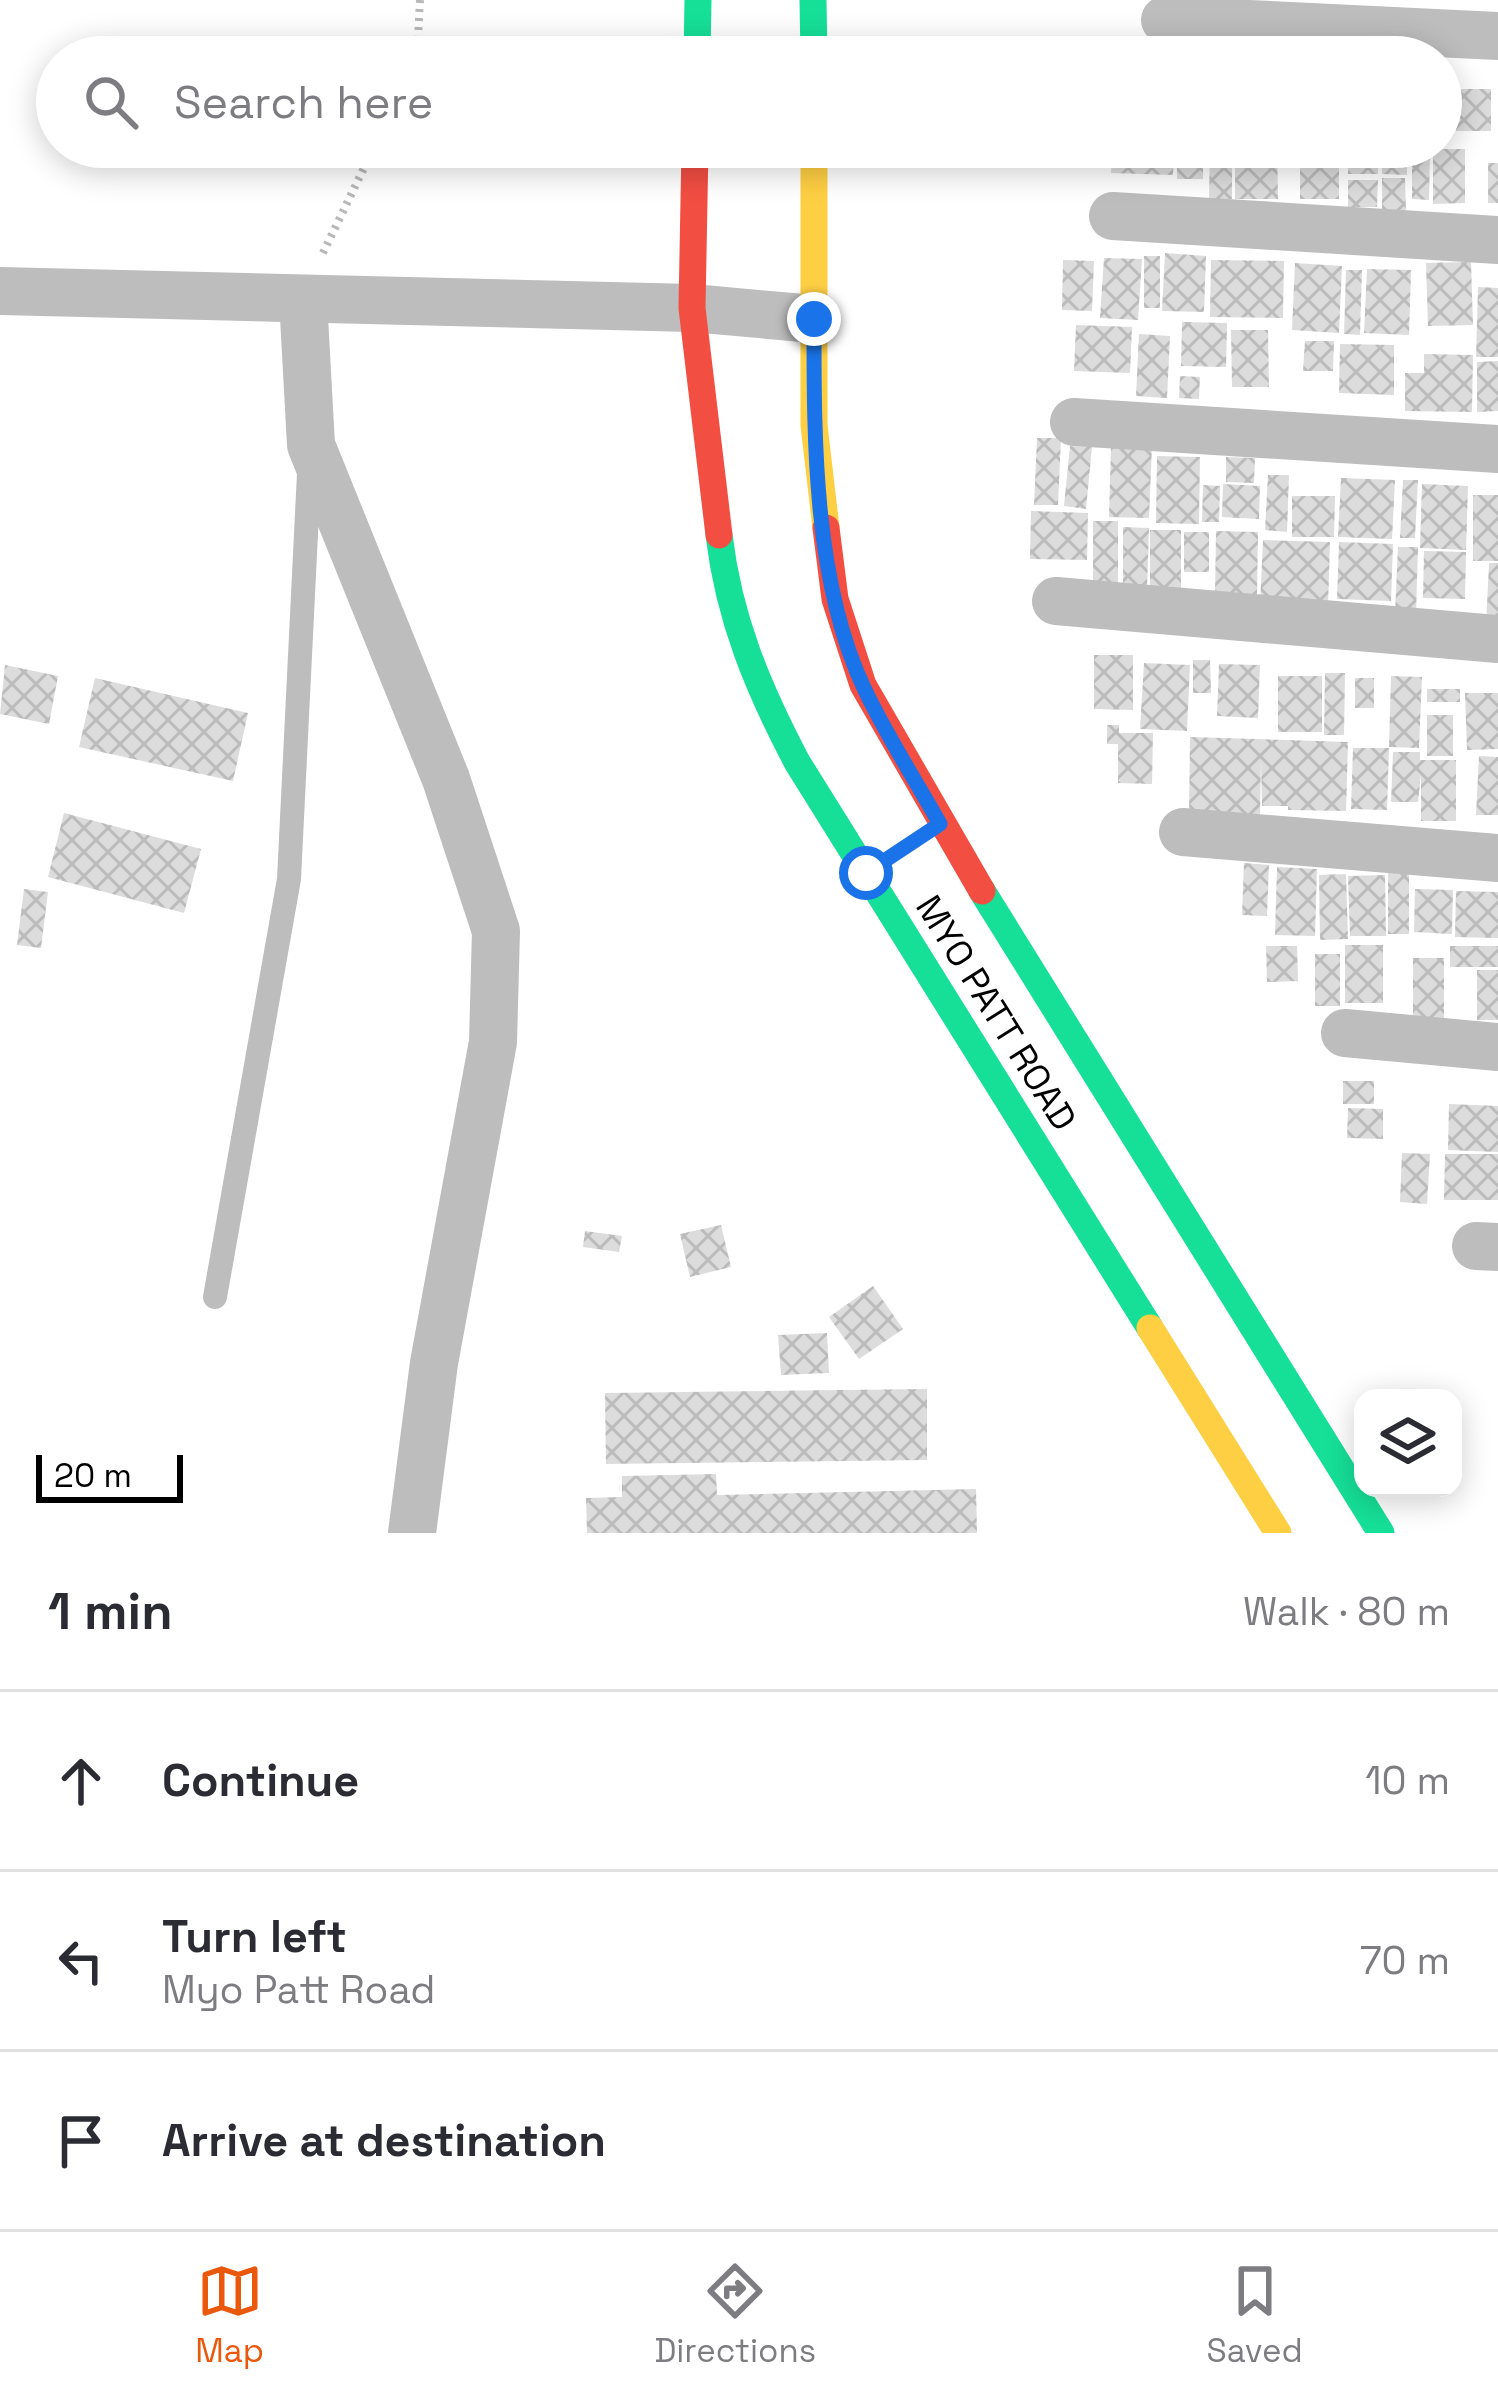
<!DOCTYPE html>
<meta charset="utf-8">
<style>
:root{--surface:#fff;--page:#f2f2f3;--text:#2b2b33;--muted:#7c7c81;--line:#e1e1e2;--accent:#ea580c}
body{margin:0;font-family:"Space Grotesk",sans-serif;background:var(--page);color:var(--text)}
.controls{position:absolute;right:36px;bottom:36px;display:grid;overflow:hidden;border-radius:24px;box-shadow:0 6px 30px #0003}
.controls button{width:108px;height:108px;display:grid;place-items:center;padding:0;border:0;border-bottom:3px solid var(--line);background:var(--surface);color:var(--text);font:60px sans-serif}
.scale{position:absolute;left:36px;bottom:30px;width:147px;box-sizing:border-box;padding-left:12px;border:6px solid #000;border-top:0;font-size:33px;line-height:42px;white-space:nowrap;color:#000;-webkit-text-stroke:9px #fff;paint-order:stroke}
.stop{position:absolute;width:36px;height:36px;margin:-27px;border:9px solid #1a73e8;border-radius:50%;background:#fff}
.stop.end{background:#1a73e8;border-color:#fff;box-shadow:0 3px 12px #0008}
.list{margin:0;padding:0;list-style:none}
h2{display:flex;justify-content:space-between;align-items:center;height:156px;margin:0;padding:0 48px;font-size:51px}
h2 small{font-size:39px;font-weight:400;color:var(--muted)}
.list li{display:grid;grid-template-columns:78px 1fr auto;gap:36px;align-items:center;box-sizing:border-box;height:180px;padding:0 48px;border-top:3px solid var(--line)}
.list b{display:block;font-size:45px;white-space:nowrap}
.list p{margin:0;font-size:39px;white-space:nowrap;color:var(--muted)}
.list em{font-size:39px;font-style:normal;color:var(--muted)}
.icon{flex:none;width:66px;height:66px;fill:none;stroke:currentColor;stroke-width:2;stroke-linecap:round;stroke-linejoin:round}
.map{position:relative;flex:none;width:1498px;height:1533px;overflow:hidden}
.search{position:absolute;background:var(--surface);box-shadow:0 6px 30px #0003;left:36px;right:36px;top:36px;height:132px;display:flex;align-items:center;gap:30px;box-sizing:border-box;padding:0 42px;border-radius:66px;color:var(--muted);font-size:45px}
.sheet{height:696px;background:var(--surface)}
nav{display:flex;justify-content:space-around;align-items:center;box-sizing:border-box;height:168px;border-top:3px solid var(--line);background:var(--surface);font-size:33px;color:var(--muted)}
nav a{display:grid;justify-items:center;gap:6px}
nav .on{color:var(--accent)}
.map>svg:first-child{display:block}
.building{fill:url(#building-cross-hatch)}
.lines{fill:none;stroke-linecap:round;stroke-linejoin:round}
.path{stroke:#b8b8b8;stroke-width:8;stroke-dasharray:3 6;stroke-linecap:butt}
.lane{stroke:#bdbdbd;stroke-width:24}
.street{stroke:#bdbdbd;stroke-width:48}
.fast{stroke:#16e098;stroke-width:27}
.slow{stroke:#ffcf43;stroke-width:27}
.jam{stroke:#f24e42;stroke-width:27}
.route{stroke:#1a73e8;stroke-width:15}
.labels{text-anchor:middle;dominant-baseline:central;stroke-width:9;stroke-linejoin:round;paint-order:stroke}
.street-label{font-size:36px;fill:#000;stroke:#fff}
</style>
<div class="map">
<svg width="1498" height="1533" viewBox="0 0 1498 1533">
<defs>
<pattern id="building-cross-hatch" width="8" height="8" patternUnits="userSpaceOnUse" patternTransform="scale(3)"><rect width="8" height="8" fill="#dcdcdc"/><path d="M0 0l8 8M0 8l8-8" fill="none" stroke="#bbb"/></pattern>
</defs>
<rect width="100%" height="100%" fill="#fff"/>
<g class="building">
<rect x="1441" y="80" width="7" height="43"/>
<path d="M1455 89H1491V131H1456Z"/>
<path d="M1030 147H1059L1058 165 1029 163Z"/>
<path d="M1063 147H1090L1089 161 1063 160Z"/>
<path d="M1112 147H1174L1173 175 1111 173Z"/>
<path d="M1210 147H1232V199H1209Z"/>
<path d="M1235 147H1277L1278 199H1235Z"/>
<rect x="1299" y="147" width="41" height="14"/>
<rect x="1348" y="147" width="30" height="27"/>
<rect x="1177" y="148" width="26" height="31"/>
<path d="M1433 149H1465V203L1433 204Z"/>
<path d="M1412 151H1430L1429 200 1412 199Z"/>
<path d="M1382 152 1407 153V175L1382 174Z"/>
<rect x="1488" y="163" width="10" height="40"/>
<rect x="1300" y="168" width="39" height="31"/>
<path d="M1382 178H1405L1406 211H1382Z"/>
<path d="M1348 180H1378L1377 207H1348Z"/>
<path d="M1165 253 1206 256 1204 312 1162 311Z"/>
<rect x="1144" y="256" width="16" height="52"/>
<path d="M1104 258 1142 259 1138 320 1100 318Z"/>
<path d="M1063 260 1094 261 1092 311 1062 310Z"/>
<path d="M1211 260 1284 261 1283 318 1210 317Z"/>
<path d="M1471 262 1473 325 1428 326 1426 263Z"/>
<path d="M1295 263 1342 266 1339 333 1292 330Z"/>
<path d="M1367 269 1411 270 1409 335 1364 333Z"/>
<path d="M1346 270H1362L1360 335 1344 334Z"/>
<path d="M1478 287 1498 288V357H1476Z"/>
<path d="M1182 322 1227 323 1226 367 1181 366Z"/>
<path d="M1076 325 1132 327 1130 373 1074 371Z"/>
<path d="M1231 330H1268L1269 387H1232Z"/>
<path d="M1139 334 1170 336 1167 398 1136 396Z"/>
<path d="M1305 341H1334L1333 371H1303Z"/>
<path d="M1340 344 1394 345V395L1339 393Z"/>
<path d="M1424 354 1473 355 1472 412 1405 411V373H1424Z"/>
<path d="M1498 361V411L1477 412V362Z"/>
<path d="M1180 376 1200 377 1199 399 1179 398Z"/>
<path d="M1037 438H1061L1058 505H1034Z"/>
<path d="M1070 446 1092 447 1086 509 1064 506Z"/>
<path d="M1111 446 1152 447 1149 518 1109 517Z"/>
<path d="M1157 456 1200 457 1199 524 1156 523Z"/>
<path d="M1226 457 1255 458 1254 483 1226 482Z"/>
<path d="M1268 475H1289L1287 532 1265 530Z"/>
<path d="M1341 478 1395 480 1392 539 1338 537Z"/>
<path d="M1403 480H1418L1415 538H1400Z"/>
<path d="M1223 484 1260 486 1259 519 1222 517Z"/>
<path d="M1422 484 1468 486 1466 550 1420 548Z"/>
<path d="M1203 485 1220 486 1219 522H1202Z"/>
<rect x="1473" y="495" width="25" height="66"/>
<path d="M1292 496H1335L1334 537H1292Z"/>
<path d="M1031 511 1088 513 1087 560 1030 559Z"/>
<rect x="1093" y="521" width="25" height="67"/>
<path d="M1123 527 1149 528 1147 589H1123Z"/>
<rect x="1150" y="530" width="31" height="70"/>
<path d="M1216 531 1258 532 1257 597 1215 596Z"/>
<rect x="1184" y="532" width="25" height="40"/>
<path d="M1263 540 1330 542 1328 606 1260 605Z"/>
<path d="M1339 542 1393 544 1391 601 1337 599Z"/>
<path d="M1398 547H1418L1416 614 1395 613Z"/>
<path d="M1424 551 1466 552 1465 599 1423 598Z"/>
<path d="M1489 563H1498V626H1486Z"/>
<path d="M1094 655H1133V710L1094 709Z"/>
<path d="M1193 660H1210L1211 693H1193Z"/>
<path d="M1144 663 1190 665 1187 731 1140 729Z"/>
<path d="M1219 664 1260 665 1258 718 1217 716Z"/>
<path d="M5 665 58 676 49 724 0 714Z"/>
<path d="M1325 673H1345L1344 735H1324Z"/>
<rect x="1278" y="676" width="44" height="56"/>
<path d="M1391 676 1422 677 1419 748 1389 747Z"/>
<path d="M95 678 248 713 233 781 79 747Z"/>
<rect x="1355" y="678" width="19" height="30"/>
<rect x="1427" y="689" width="33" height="13"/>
<path d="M1465 693H1498V749L1467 750Z"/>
<rect x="1427" y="715" width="26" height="41"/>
<path d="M1107 725H1119V733H1153L1152 784 1118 783V744H1107Z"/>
<path d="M1190 737 1348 742 1346 811 1288 810V806H1262L1261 760 1260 815H1189Z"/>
<path d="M1353 748H1389L1387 810 1351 809Z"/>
<path d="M1393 752H1420V760H1456V821H1421V774L1418 802H1391Z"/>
<path d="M1479 756 1498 757V815H1476Z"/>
<path d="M64 813 201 849 184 913 48 877Z"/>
<path d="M1244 863 1269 865 1267 916 1242 915Z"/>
<path d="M1277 867 1317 869 1315 936 1275 935Z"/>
<rect x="1388" y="873" width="21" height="61"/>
<path d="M1346 874 1348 939 1320 940 1319 875Z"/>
<path d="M1385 875 1386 936H1350L1348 876Z"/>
<path d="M24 889 48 892 41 948 17 945Z"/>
<path d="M1415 889 1453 890 1452 934 1414 932Z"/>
<path d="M1456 891 1498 892V938L1455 937Z"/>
<rect x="1345" y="945" width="38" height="58"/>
<path d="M1266 946H1297L1298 981 1267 982Z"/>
<rect x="1450" y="946" width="48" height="21"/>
<rect x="1315" y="954" width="25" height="52"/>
<rect x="1413" y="958" width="31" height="63"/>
<rect x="1477" y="970" width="21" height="50"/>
<rect x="1343" y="1081" width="31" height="23"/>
<path d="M1449 1104 1498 1106V1152L1448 1150Z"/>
<path d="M1348 1108 1383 1109V1139L1347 1138Z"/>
<path d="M1402 1153 1430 1154 1427 1204 1400 1202Z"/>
<path d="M1445 1154H1498V1200H1444Z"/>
<path d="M721 1225 731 1267 690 1277 680 1234Z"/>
<path d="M585 1231 622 1236 619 1252 583 1247Z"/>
<path d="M873 1286 903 1329 859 1359 829 1317Z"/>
<path d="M827 1333 829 1373 781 1375 778 1335Z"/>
<path d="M927 1389V1460L606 1464 605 1393Z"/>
<path d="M716 1474 717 1495 976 1489 977 1533H587L586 1498 622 1497V1476Z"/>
</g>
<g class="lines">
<g class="path">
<path d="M417 57 420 0"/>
<path d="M323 253 374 147"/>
</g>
<path class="lane" d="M215 1297 289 879 309 473"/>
<g class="street">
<path d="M1165 20 1498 36"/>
<path d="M1113 216 1498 240"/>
<path d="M0 291 692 308 814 319"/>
<path d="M303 299 311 445 446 779 496 931 493 1042 434 1363 412 1533"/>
<path d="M1074 422 1498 449"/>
<path d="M1056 601 1498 639"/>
<path d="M1183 832 1498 858"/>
<path d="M1345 1033 1498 1047"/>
<path d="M1476 1246 1498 1247"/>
</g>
<g class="fast">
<path d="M813 0 814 57"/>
<path d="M697 57 698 0"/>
<path d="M719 535C729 619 758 688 797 762L1150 1328"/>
<path d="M982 891 1381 1533"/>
</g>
<g class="slow">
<path d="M814 147V425L826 528"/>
<path d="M1150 1328 1278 1533"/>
</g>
<g class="jam">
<path d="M695 147 692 308 719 535"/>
<path d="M826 528 835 599 863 685 982 891"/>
</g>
</g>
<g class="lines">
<path class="route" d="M814 319C814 436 813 580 864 688 886 735 915 779 940 824L866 873"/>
</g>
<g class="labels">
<g class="street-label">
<text transform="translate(996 1013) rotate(58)">MYO PATT ROAD</text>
</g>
</g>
</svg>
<div class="controls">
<button><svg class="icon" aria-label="layers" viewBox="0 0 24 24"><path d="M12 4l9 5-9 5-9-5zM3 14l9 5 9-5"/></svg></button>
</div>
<div class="scale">20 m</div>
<div class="stop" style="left:866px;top:873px"></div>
<div class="stop end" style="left:814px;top:319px"></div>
<div class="search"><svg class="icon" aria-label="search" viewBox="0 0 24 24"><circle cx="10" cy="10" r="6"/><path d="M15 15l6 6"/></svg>Search here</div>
</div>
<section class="sheet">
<h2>1 min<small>Walk · 80 m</small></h2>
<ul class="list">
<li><svg class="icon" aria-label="ahead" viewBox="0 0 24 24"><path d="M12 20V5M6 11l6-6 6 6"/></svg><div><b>Continue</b></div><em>10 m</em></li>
<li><svg class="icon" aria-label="left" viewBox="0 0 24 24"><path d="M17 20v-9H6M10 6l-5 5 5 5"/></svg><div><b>Turn left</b><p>Myo Patt Road</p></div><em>70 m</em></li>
<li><svg class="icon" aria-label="arrive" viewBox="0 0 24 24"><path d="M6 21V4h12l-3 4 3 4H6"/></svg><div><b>Arrive at destination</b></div></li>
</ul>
</section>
<nav>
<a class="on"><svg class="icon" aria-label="map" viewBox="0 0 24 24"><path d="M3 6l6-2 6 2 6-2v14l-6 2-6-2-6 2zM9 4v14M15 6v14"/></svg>Map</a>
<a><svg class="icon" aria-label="directions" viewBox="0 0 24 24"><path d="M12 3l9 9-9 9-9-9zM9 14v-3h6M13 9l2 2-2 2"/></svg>Directions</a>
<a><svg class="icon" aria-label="saved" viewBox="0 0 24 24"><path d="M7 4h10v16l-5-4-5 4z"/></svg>Saved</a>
</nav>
